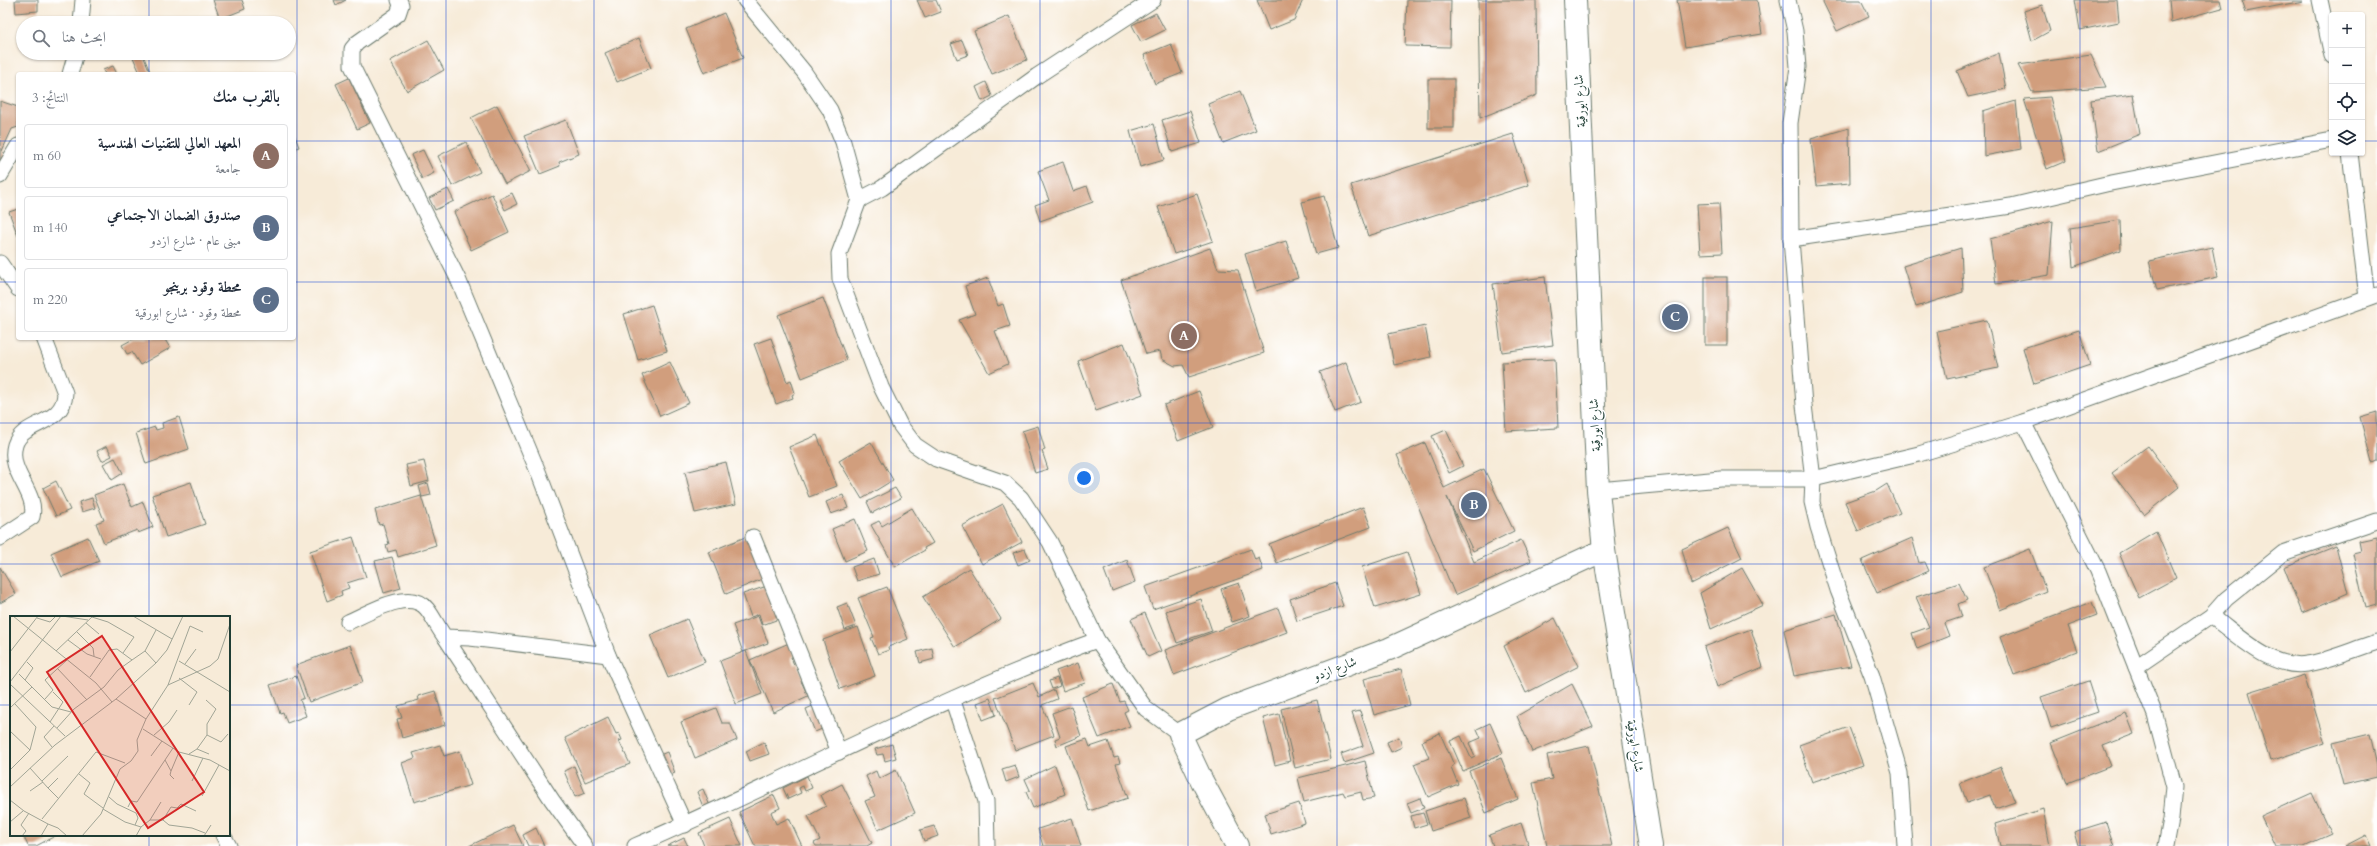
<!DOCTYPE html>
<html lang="ar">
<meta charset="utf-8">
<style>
:root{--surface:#fff;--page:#f2f2f3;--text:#1f2937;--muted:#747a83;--line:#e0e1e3;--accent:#0f766e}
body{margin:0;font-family:Cardo,Amiri,serif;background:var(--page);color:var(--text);direction:rtl}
.controls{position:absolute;right:12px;top:12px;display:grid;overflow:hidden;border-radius:4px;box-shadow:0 1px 3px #0004}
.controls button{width:36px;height:36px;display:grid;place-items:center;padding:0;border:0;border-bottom:1px solid var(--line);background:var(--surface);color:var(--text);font:20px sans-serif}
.you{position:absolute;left:1084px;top:478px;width:14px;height:14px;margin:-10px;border:3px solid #fff;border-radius:50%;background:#1a73e8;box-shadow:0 0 0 6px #1a73e833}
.badge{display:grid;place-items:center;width:26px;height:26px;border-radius:50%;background:var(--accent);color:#fff;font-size:13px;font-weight:700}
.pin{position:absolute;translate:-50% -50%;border:2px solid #fff;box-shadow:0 1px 4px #0006}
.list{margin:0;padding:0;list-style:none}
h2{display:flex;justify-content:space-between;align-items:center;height:52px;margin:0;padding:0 16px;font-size:17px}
h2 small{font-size:13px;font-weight:400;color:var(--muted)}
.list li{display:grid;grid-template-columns:26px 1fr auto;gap:12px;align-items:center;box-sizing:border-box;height:64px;margin:0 8px 8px;padding:0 8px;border:1px solid var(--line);border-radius:4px}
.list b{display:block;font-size:15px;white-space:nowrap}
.list p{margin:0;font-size:13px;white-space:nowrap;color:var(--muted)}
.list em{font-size:13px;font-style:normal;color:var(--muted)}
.icon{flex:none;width:22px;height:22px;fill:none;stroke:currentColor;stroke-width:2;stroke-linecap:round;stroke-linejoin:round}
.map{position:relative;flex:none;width:2377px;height:846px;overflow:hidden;direction:ltr}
.search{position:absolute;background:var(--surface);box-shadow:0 1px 3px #0004;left:16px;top:16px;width:280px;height:44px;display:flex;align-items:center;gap:10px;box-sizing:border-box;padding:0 14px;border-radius:22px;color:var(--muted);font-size:15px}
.panel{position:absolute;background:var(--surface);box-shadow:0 1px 3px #0004;left:16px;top:72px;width:280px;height:268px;border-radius:4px;direction:rtl}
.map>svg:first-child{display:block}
.building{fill:#d19e7d}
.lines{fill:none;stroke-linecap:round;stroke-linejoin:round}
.street-casing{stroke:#6b7a6d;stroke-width:17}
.primary-casing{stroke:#6b7a6d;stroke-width:24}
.street{stroke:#fff;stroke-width:15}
.primary{stroke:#fff;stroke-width:22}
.grid{fill:none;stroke:#1d4ed8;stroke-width:1;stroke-opacity:0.55}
.labels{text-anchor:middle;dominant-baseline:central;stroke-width:3;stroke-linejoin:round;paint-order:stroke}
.street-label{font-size:13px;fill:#1f3d34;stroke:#fff}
.inset-road{fill:none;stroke:#a1a596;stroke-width:1}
.view{fill:#d62828;fill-opacity:0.15;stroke:#d62828;stroke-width:2}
.inset-edge{fill:none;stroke:#1f3d34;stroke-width:2}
</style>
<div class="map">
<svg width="2377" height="846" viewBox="0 0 2377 846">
<rect width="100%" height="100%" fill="#fff"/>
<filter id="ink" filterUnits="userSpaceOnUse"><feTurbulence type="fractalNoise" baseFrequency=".025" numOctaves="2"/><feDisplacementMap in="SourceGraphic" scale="8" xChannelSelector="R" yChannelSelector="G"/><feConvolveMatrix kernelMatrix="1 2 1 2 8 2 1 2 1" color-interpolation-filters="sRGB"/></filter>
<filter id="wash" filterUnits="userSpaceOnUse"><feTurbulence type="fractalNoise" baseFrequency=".012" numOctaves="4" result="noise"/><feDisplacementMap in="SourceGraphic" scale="16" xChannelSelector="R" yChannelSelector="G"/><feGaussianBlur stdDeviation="0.9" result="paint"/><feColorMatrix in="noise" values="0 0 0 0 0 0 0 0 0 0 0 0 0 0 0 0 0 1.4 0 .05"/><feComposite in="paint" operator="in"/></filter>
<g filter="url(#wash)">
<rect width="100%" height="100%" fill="#f7ebd8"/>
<g id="blocks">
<g class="building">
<path d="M15 0H38V11L16 13Z"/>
<path d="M213 0H242L245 9 220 19Z"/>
<path d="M334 0H346L336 5Z"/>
<path d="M917 0H936L941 12 925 18Z"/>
<path d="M1257 0H1303L1294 20 1269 30Z"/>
<path d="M1407 0H1451L1450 47 1405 46Z"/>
<path d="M1478 0H1536L1537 95 1480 118Z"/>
<path d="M1677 0H1757L1762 34 1685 47Z"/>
<path d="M1822 0H1861L1869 16 1837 31Z"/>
<path d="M2075 0H2117L2119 22 2080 30Z"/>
<path d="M2169 0H2220L2222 8 2171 22Z"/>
<path d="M2242 0H2302L2303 1 2246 12Z"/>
<path d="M2042 5 2050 31 2032 41 2024 11Z"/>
<path d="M724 13 743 58 704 73 686 29Z"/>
<path d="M1156 13 1165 30 1141 42 1132 25Z"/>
<path d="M1009 16 1027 60 992 74 974 31Z"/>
<path d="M639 38 651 68 617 82 605 53Z"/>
<path d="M428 40 444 70 407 91 390 61Z"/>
<path d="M962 40 968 55 957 59 951 44Z"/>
<path d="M1171 44 1182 73 1155 84 1144 55Z"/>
<path d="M136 53H142L151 74H138L140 73 132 55Z"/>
<path d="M1999 53 2006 89 1968 97 1957 71Z"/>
<path d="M2091 55 2106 87 2032 92 2018 65Z"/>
<path d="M113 66 117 74H105L103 70Z"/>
<path d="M349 78 370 123 357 129 336 84Z"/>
<rect x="1428" y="79" width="26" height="49"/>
<path d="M986 82 992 96 982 101 976 87Z"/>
<path d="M1240 91 1256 130 1223 143 1208 104Z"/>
<path d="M2133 94 2140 134 2098 151 2091 100Z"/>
<path d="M2050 97 2066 161 2047 169 2024 99Z"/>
<path d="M0 101 18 107V127L12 129 2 151 6 157 0 167Z"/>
<path d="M2016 101 2021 149 1984 156 1983 111Z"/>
<path d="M497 105 531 171 505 184 471 118Z"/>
<path d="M1190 111 1201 143 1172 152 1162 120Z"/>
<path d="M566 120 579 154 559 162 560 166 540 174 524 136Z"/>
<path d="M1154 124 1164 160 1140 167 1130 131Z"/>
<path d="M1849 128 1850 183 1816 186 1811 139Z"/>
<path d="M294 134 299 147 294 149Z"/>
<path d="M1513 134 1529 185 1368 236 1351 185Z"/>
<path d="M466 142 480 172 452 186 438 156Z"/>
<path d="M423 150 434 173 422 179 411 155Z"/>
<path d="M1063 162 1073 191 1087 186 1093 202 1040 221 1035 205 1049 200 1038 171Z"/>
<path d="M448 189 454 201 435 210 429 198Z"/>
<path d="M512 193 517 204 505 210 500 199Z"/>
<path d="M492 194 509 232 471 250 454 212Z"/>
<path d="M1197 194 1213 241 1174 254 1158 207Z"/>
<path d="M1324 196 1338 248 1316 254 1302 202Z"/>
<path d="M1719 203 1722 253 1700 254 1697 204Z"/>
<path d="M18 209V236L9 212Z"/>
<path d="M2120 220 2121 250 2073 267 2070 228Z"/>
<path d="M2053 221 2049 275 1996 284 1990 239Z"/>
<path d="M1286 241 1298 278 1256 291 1245 254Z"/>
<path d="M2212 247 2218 277 2157 290 2149 261Z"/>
<path d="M1210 248 1218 269 1238 270 1264 353 1189 377 1183 365 1175 366 1162 359 1160 351 1146 354 1121 280Z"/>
<path d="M1961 248 1963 292 1916 307 1903 266Z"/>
<path d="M1545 277 1553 345 1502 352 1493 284Z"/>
<rect x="1705" y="277" width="22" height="68"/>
<path d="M988 278 998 306 1003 304 1010 326 995 331 1008 364 989 373 959 320 975 314 965 286Z"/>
<path d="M823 298 847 360 802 378 778 315Z"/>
<path d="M652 305 667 351 638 360 624 314Z"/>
<path d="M1987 320 1998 368 1947 379 1937 331Z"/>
<path d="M1425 326 1431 357 1394 365 1388 334Z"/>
<path d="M2079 330 2090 365 2034 384 2023 348Z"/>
<path d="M135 338H164L170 348 140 365 132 352 127 354 122 345Z"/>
<path d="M771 338 787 382 791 380 795 393 792 395 793 398 776 404 754 344Z"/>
<path d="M1124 343 1143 394 1096 411 1078 361Z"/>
<path d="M1555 359 1558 428 1506 431 1502 362Z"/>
<path d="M670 362 689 403 660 416 642 375Z"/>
<path d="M1346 362 1361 402 1335 412 1320 372Z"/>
<path d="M1199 391 1213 427 1178 441 1164 405Z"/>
<path d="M2377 412V461L2372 463 2360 417Z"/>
<path d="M179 417 189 449 146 464 136 433 155 427 156 430 163 428 162 423Z"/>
<path d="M1038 426 1045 450 1042 451 1048 469 1035 473 1022 431Z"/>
<path d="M1446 430 1463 466 1449 473 1432 436Z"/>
<path d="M817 435 837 486 809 497 789 447Z"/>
<path d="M871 442 893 480 862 499 839 461Z"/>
<path d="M1425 443 1444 488 1484 469 1514 531 1473 551 1447 497 1474 562 1521 540 1531 561 1455 595 1397 455Z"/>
<path d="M107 446 112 456 102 461 97 451Z"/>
<path d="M2148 446 2179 487 2144 515 2112 473Z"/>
<path d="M115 458 123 473 112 480 103 464Z"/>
<path d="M424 461 429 481 411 486 406 465Z"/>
<path d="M726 462 736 504 695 513 685 472Z"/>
<path d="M56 481 70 510 56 516 43 488Z"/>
<path d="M191 482 205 524 166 537 152 495Z"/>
<path d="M428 483 431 495 422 497 419 486Z"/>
<path d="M123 484 132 507 143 502 153 527 138 533 137 530 104 543 96 523 104 520 94 495Z"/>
<path d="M1887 484 1900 513 1858 531 1845 502 1876 491Z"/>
<path d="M895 488 901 498 872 513 867 502Z"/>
<path d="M843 495 848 508 831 514 826 502Z"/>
<path d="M421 496 436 545 398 557 396 550 388 552 386 545 389 544 383 524 379 525 375 510Z"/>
<path d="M92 498 95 508 82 512 79 502Z"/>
<path d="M1003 504 1022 542 982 564 962 526Z"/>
<path d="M1363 507 1371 527 1277 563 1269 544Z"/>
<path d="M912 508 933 543 924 548 925 550 895 567 871 525 879 521 882 526Z"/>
<path d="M855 519 868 551 845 561 832 529Z"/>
<path d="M1728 528 1742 558 1691 584 1682 549Z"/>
<path d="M2156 531 2176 578 2139 598 2119 553Z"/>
<path d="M750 535 767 577 726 594 709 552Z"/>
<path d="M88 537 99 561 62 577 51 553Z"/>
<path d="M353 537 366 577 347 583 349 588 341 591 342 595 327 601 310 551Z"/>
<path d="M2377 537V605L2365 608 2353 554 2361 552 2359 541Z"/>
<path d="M1912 538 1919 563 1925 562 1929 571 1877 593 1862 560Z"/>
<path d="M2336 546 2348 593 2302 613 2284 567Z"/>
<path d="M1025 549 1030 560 1018 565 1013 553Z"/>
<path d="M1251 549 1255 560 1259 558 1263 570 1153 609 1145 587Z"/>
<path d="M2030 549 2046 591 2000 610 1984 567Z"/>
<path d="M1407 552 1421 594 1375 608 1362 567Z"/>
<path d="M392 557 401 588 384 593 375 561Z"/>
<path d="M874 559 879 574 857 581 852 567Z"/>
<path d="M1127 560 1135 582 1112 591 1104 570Z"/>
<path d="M0 567 16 594 0 603Z"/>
<path d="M969 568 1001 619 955 647 923 597Z"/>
<path d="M1742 568 1763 605 1711 629 1700 593Z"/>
<path d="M1239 583 1250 616 1232 622 1221 589Z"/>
<path d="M1335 583 1343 606 1297 621 1290 599Z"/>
<path d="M1959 583 1967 600 1958 604 1962 617 1944 623 1949 636 1917 649 1912 633 1929 627 1916 597Z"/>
<path d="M767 586 779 619 762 625 759 614 751 617 743 594Z"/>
<path d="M887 587 908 639 888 647 889 650 878 654 871 638 874 637 858 598Z"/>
<path d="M1201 599 1212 631 1177 643 1166 611Z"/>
<path d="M2092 602 2097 615 2068 626 2077 651 2014 675 2000 637Z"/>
<path d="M847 603 856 626 845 630 837 607Z"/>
<path d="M1278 608 1287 632 1174 675 1165 650Z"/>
<path d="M1145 613 1161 651 1148 657 1131 619Z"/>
<path d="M1836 614 1851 666 1794 676 1784 630Z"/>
<path d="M758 616 768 643 743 652 733 625Z"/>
<path d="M1555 618 1579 666 1526 693 1504 646Z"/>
<path d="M687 619 705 662 668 678 650 635Z"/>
<path d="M858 627 875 676 840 689 823 640Z"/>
<path d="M1751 629 1763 667 1717 687 1704 647Z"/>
<path d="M789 643 795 656 791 657 794 665 798 663 804 680 801 681 808 696 773 712 750 660Z"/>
<path d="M350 645 363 682 309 702 296 665Z"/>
<path d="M932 648 934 659 920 663 917 652Z"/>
<path d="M746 651 762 694 736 704 720 661Z"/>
<path d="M1078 663 1085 683 1063 691 1056 671Z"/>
<path d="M1401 669 1410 705 1374 715 1364 679Z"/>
<path d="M2304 675 2325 743 2270 761 2249 692Z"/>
<path d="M296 676 304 698 300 700 306 716 287 723 283 712 280 713 270 685Z"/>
<path d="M1057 678 1060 686 1052 689 1049 681Z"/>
<path d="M2088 681 2098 712 2051 728 2041 697Z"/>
<path d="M1033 683 1039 697 1054 690 1057 699 1042 705 1054 735 1015 750 995 698Z"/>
<path d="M1113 684 1120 702 1124 701 1128 710 1124 712 1130 726 1099 738 1082 697Z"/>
<path d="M1572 684 1593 726 1532 752 1517 716Z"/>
<path d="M435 691 445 725 402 738 397 719 402 718 398 706 419 700 418 696Z"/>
<path d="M990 698 996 715 983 720 977 703Z"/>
<path d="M1317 700 1331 759 1295 768 1281 709Z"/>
<path d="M815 705 824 728 815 732 806 709Z"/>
<path d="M1071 706 1081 736 1057 746 1055 739 1060 737 1052 713Z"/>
<path d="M716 708 722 723H730L737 740 695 758 681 722Z"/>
<path d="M1360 711 1374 753 1344 763 1341 754 1363 746 1352 713Z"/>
<path d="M2126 713 2134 734 2103 746 2111 766 2067 783 2051 743Z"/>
<path d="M1279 714 1290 761 1275 765 1263 718Z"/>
<path d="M608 717 616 734 619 733 622 740 619 741 630 764 585 782 565 738Z"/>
<path d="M1490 723 1503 753 1463 771 1450 741 1461 736 1471 758 1475 756 1469 743 1481 738 1477 729Z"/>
<path d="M1849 727 1863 765 1812 782 1799 745Z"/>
<path d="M1440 733 1454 765 1451 767 1458 784 1428 797 1414 764 1429 758 1422 741Z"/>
<path d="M2370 734 2377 765V777L2343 785 2333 743Z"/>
<path d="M1399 737 1402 747 1391 752 1387 742Z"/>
<path d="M1087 739 1090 747 1108 741 1114 758 1118 757 1120 763 1116 764 1128 798 1089 811 1066 746Z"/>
<path d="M764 742 769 754 750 761 746 751Z"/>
<path d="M892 744 896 758 885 761 883 754 877 755 875 749Z"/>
<path d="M440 745 444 756 460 751 471 785 414 802 402 763 415 758 413 753Z"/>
<path d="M1589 746 1612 846H1547L1533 783 1552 779 1547 755Z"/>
<path d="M667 752 675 773 668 776 660 755Z"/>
<path d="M1501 758 1518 799 1486 813 1469 771Z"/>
<path d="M1365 761 1374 798 1363 800 1361 792 1345 796 1343 792 1304 802 1298 778Z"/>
<path d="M1015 765 1019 777 1006 782 1002 769Z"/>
<path d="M1055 765 1065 794 1033 808 1026 792 1030 790 1025 779Z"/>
<path d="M574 766 585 793 575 797 564 771Z"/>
<path d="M2001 767 2015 802 1995 809 1990 795 1967 803 1960 783Z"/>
<path d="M896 770 915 813 878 830 865 801 875 797 866 776 876 771 879 779Z"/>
<path d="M807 776 812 788 805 791 803 786 799 788 801 793 788 799 783 788Z"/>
<path d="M842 784 872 843 867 846H816L814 843 820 840 808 816 826 806 821 795Z"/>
<path d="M703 789 710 806 704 809 697 792Z"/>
<path d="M2312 793 2331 834 2304 846H2275L2261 816Z"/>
<path d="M774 795 780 808 771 812 776 824 789 818 802 846H755L739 812Z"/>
<path d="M1420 798 1424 808 1411 813 1407 803Z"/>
<path d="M1464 798 1471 818 1431 831 1425 811Z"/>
<path d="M1299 803 1305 823 1271 834 1265 814Z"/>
<path d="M2043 809 2050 846H2000L1995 824Z"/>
<path d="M1423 813 1427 824 1414 828 1411 816Z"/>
<path d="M1072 818 1081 846H1043L1038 829Z"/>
<path d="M730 819 742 846H704L699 833Z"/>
<path d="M2106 822 2114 846H2078L2074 832Z"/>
<path d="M1521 823 1529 846H1493L1489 835Z"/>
<path d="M513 825 523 846H469Z"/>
<path d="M934 826 938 836 924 841 920 830Z"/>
<path d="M536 828 544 846H528L523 835Z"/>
<path d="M23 835H57L36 846H28Z"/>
<path d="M2366 835 2371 846H2345Z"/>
<path d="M684 838 688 846H667Z"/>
</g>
</g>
</g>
<g filter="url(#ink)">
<use href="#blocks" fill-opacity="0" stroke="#6b7a6d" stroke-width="1"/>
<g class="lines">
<g class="street-casing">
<g id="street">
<path d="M399 0 401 5 398 14 357 43 352 49V66L458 279 539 474 608 655 685 825"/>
<path d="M745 0 804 72 830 110 843 142 859 200 839 254 840 279 881 387 900 425 915 445 936 459 1005 483 1021 498 1050 542 1097 640 1146 709 1180 734"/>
<path d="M1788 0 1795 31 1798 67 1790 123 1791 239 1804 405 1813 479 1812 502 1818 527 1838 590 1872 676 1900 773 1905 846"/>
<path d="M2320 0 2332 56"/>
<path d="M81 23 83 0"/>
<path d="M70 74 76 53"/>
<path d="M2350 153 2367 298"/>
<path d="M0 176 18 146"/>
<path d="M859 200 882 188 1037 76 1153 0"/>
<path d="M1791 239 2011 206 2106 184 2332 140"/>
<path d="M0 263 18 289"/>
<path d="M2023 422 2098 571 2155 715 2174 787 2171 819 2166 846"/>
<path d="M1598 490 1721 479H1813L1919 454 2023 422 2377 295"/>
<path d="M753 537 839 752"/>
<path d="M0 538 32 517C38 492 7 472 15 445 23 420 64 426 65 393L44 338"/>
<path d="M2211 616C2238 635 2271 670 2307 664 2330 660 2354 649 2377 642"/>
<path d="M348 622C367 614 410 587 427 609 434 618 438 628 445 637L470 638 608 655"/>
<path d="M445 637 552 800 585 846"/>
<path d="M2136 667 2211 616 2226 599 2283 553 2377 521"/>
<path d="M953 701 986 801 987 846"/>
<path d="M223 835 229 846"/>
<path d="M635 846C790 779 939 697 1097 640"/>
</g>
</g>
<g class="primary-casing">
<g id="primary">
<path d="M1575 0 1598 490 1604 550 1651 846"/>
<path d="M1237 846 1202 781 1180 734 1228 709 1389 649 1604 550"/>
</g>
</g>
<use href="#street" class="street"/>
<use href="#primary" class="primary"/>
</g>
</g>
<path class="grid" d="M149 0V23M297 0V846M446 0V846M594 0V846M743 0V846M891 0V846M1040 0V846M1188 0V846M1337 0V846M1486 0V846M1634 0V846M1783 0V846M1931 0V846M2080 0V846M2228 0V846M149 53V74M0 141H18M294 141H2332M2362 141H2377M0 282H18M294 282H2377M149 338V617M0 423H2377M0 564H2377M0 705H11M229 705H2377M149 835V846"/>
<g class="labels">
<g class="street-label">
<text transform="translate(1580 101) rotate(-93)">شارع ابورقية</text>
<text transform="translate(1595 425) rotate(-93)">شارع ابورقية</text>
<text transform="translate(1335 669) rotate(-21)">شارع ازدو</text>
<text transform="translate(1635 746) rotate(81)">شارع ابورقية</text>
</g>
</g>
<g transform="translate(10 616)">
<rect width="220" height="220" fill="#f7ebd8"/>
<path class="inset-road" d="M3 0 86 67 102 86M52 0 78 4M123 0 162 23M82 1 98 6 124 21 113 37M27 2 40 6 46 0M76 7 89 18M146 14 135 35 146 47M67 16 83 32 84 40M58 24 77 38 91 43M46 35 83 0M0 36 28 0M169 45 220 76M175 48 186 33M47 52 77 84M9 58 42 91 61 96M80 61 99 34 107 33 122 44 135 35M169 62 187 76 179 89M15 64 23 52 17 46M0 66 51 0M0 68 55 120M158 69 180 10 193 16M35 83 43 74 35 64 57 44M106 83 136 103 158 69 200 50 208 43 220 8M0 92 22 71M40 106 53 86 43 76M47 112 64 93 94 71 108 54 122 44M133 113 169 136 200 144 220 155M0 115 20 134 26 111 5 88M144 119 159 106 167 94M197 119 211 126 218 118M42 131 34 121 44 110M187 133 199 138M179 138 187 133 197 119V108L206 93 196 84M141 140 152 125M155 144 161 155 160 159 164 163M20 152 38 172 48 162M0 154 20 134M161 155 169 136M69 158 80 167 74 178 93 192M32 165 58 140M182 165 193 142M0 171 45 129 106 83 146 47 157 34 173 0M38 172 49 183M20 175 33 166M192 180 209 149M99 181 107 188 126 197 128 202 125 209M0 184 14 195 38 208 31 220M118 191 121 185 127 186 163 132M93 193 115 206 131 211 126 220M32 203 86 136 115 147M140 204 151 186M153 204 159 209 182 212 195 217M0 206 13 195M38 208 48 212 57 220M131 211 140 204H153L161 191 167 192 171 188 186 195M12 220 16 215 11 209 19 197M72 220 91 198 110 153 121 145 128 135 127 124 136 103M194 220 201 209"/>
<path class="view" d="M92 20 194 176 138 212 37 56Z"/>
<rect width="220" height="220" class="inset-edge"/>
</g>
</svg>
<div class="controls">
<button>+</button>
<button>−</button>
<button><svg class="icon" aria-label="locate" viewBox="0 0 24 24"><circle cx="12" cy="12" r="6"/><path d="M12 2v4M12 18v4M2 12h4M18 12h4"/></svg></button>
<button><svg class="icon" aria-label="layers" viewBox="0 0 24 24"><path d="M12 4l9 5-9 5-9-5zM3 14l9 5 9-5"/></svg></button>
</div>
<div class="you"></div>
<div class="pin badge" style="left:1184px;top:336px;background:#8d6e63">A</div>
<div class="pin badge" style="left:1474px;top:505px;background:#5c6f8a">B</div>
<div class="pin badge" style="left:1675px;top:317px;background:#5c6f8a">C</div>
<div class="search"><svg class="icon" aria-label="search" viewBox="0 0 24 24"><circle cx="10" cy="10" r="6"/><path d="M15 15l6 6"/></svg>ابحث هنا</div>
<section class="panel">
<h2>بالقرب منك<small>النتائج: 3</small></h2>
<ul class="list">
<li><span class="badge" style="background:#8d6e63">A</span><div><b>المعهد العالي للتقنيات الهندسية</b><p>جامعة</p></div><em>60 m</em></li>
<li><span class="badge" style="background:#5c6f8a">B</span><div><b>صندوق الضمان الاجتماعي</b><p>مبنى عام · شارع ازدو</p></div><em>140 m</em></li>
<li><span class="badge" style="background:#5c6f8a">C</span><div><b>محطة وقود برينجو</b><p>محطة وقود · شارع ابورقية</p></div><em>220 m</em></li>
</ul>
</section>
</div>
